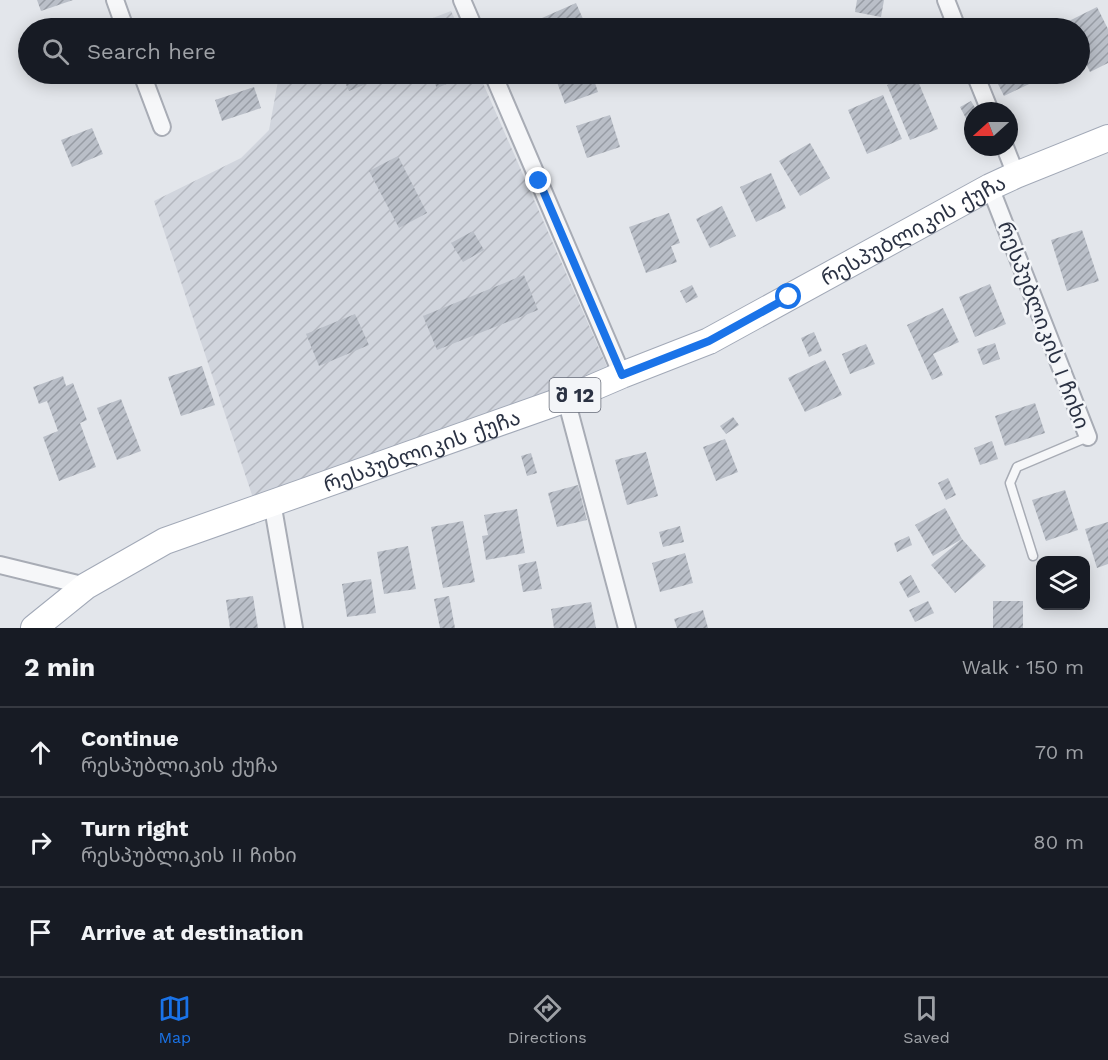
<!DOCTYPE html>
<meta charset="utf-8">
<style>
:root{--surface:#171b24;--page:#242831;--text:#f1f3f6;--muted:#9ea1a6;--line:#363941;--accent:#1a73e8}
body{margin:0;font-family:"Work Sans","Noto Sans Georgian",sans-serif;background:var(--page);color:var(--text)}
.controls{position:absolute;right:18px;bottom:18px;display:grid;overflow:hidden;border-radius:12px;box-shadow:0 3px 15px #0003}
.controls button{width:54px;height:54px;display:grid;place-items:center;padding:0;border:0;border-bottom:2px solid var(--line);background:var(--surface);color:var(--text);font:30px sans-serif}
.compass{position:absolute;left:964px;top:102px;width:54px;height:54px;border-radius:50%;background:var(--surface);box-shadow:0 3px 15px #0003;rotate:249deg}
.stop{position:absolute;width:18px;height:18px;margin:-14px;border:4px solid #1a73e8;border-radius:50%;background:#fff}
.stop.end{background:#1a73e8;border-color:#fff;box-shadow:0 2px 6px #0008}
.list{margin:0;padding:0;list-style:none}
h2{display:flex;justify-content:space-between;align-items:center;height:78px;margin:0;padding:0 24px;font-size:26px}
h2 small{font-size:20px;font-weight:400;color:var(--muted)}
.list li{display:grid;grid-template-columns:39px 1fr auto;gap:18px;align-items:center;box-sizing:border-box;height:90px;padding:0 24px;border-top:2px solid var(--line)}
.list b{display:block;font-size:22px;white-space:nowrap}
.list p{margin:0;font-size:20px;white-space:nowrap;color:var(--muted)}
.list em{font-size:20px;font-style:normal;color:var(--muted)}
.icon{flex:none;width:33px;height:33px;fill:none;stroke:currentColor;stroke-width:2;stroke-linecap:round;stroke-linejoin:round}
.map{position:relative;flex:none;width:1108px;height:628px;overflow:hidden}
.search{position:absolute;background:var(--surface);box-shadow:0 3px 15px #0003;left:18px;right:18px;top:18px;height:66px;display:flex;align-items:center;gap:15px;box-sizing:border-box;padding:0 21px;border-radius:33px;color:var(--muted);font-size:22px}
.sheet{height:348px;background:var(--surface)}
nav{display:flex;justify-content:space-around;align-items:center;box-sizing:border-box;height:84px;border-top:2px solid var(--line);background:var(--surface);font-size:16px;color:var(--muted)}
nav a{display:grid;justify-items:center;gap:3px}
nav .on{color:var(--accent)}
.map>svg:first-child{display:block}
.industrial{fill:url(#industrial-furrows)}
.building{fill:url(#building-hatch)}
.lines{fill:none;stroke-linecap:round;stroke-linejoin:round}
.service-casing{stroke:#a8acb5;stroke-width:11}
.minor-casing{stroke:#a8acb5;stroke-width:20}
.primary-casing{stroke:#a2a9b7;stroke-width:28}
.service{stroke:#f6f7f9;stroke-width:8}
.minor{stroke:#f6f7f9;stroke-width:16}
.primary{stroke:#fff;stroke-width:26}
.route{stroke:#1a73e8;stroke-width:8}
.labels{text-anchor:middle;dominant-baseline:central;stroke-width:5;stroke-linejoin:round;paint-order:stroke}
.shield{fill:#f3f5f8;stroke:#676c79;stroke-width:1.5}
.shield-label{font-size:20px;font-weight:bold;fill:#2b3243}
.street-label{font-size:21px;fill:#2b3243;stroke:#f3f5f8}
</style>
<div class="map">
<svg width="1108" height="628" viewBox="0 0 1108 628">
<defs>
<pattern id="industrial-furrows" width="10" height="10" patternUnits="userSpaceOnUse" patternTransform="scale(1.5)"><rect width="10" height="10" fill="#d1d5dd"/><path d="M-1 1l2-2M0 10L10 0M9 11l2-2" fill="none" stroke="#b4b7bf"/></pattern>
<pattern id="building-hatch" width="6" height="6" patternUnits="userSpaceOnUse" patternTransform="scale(1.5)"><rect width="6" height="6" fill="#babfc8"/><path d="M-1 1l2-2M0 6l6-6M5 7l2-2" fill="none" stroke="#979ca4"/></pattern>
</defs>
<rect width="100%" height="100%" fill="#e3e6eb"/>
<g class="industrial">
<path d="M451 11 459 28H407Z"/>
<path d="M296 74H479L608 369 557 393 253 498 154 201 241 158 269 130 278 81Z"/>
</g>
<g class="building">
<path d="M37 0H73L41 11Z"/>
<path d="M857 0H884L881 17 855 12Z"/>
<path d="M576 3 587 28H546L542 18Z"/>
<path d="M1097 7 1108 29V63L1090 72 1080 51V28H1068L1065 23Z"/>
<path d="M36 74H61L40 83Z"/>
<path d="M341 74H390L349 91Z"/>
<path d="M430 74H445L449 83 437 88Z"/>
<path d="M554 74H592L598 92 565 104Z"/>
<path d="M915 74 938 129 910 140 887 85Z"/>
<path d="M993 74H1042L1044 77 1004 96Z"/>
<path d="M254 87 261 108 222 121 215 100Z"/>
<path d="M883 95 902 139 867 154 848 110Z"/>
<path d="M971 101 977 111H973V132L960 107Z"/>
<path d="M610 115 620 147 587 158 576 126Z"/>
<path d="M92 128 103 154 72 167 61 140Z"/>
<path d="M810 143 830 178 800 196 779 161Z"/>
<path d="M398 156 427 213 399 228 369 171Z"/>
<path d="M771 173 786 208 756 222 740 187Z"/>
<path d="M722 206 736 236 710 248 696 219Z"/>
<path d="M669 213 680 243 671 246 677 262 646 273 629 227Z"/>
<path d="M1082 230 1099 281 1067 291 1051 240Z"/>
<path d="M473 231 484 250 463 262 451 243Z"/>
<path d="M524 275 538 310 437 350 423 316Z"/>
<path d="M990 284 1006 324 975 337 959 297Z"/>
<path d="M692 285 698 297 686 303 680 291Z"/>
<path d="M943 308 959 342 933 354 943 375 932 380 907 325Z"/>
<path d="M355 314 369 345 319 366 306 334Z"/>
<path d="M814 332 822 351 809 357 801 338Z"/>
<path d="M995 343 1000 359 983 365 977 349Z"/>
<path d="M866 344 875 364 850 374 842 354Z"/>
<path d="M825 360 842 395 805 412 788 378Z"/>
<path d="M202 366 215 405 181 416 168 377Z"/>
<path d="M63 376 66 386 73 383 87 420 80 423 96 467 59 481 43 437 58 431 47 401 39 404 33 387Z"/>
<path d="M121 399 141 451 117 460 97 408Z"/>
<path d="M1035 403 1045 433 1005 446 995 416Z"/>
<path d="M733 417 739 425 726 434 720 426Z"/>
<path d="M725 439 738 472 716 481 703 447Z"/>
<path d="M992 441 998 459 980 465 974 448Z"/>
<path d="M646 452 658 496 627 505 615 460Z"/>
<path d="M531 453 537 473 527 476 521 456Z"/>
<path d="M948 478 956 495 946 500 938 483Z"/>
<path d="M578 485 587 520 557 527 548 493Z"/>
<path d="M1065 490 1078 530 1046 541 1032 500Z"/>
<path d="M945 508 962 539 933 556 915 525Z"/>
<path d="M517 509 525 553 486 560 482 536 488 535 484 515Z"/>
<path d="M463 521 475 582 443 588 431 527Z"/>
<path d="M1108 522V564L1097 568 1085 529Z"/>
<path d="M680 526 684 542 663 547 659 532Z"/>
<path d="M909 536 912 545 897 552 894 543Z"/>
<path d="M962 539 986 566 955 593 931 565Z"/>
<path d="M408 546 416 589 384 594 377 552Z"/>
<path d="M685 553 693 583 660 592 652 563Z"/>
<path d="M536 561 542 589 523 592 518 565Z"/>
<path d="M911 575 920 592 908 598 899 582Z"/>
<path d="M371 579 376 613 347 617 342 584Z"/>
<path d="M253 596 258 628H230L226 600Z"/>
<path d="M449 596 455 628H440L434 599Z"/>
<path d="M928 601 934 613 915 622 909 610Z"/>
<rect x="993" y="601" width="30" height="27"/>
<path d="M591 602 596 628H554L551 609Z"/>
<path d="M703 610 708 628H677L674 619Z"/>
</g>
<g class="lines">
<g class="service-casing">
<path id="service" d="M1033 556 1010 483 1017 467 1088 437"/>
</g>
<g class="minor-casing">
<g id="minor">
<path d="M115 0 125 28"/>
<path d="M462 0 474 28"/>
<path d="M946 0 957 28"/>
<path d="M142 74 162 127"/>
<path d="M493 74 622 375"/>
<path d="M975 74 990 111"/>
<path d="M1005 147 1016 175"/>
<path d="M990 187 1088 437"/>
<path d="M566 399 627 628"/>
<path d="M272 502 294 628"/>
<path d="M0 565 86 586"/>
</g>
</g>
<g class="primary-casing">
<g id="primary">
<path id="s1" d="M34 628 86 586 165 541 566 399 622 375 709 341 990 187 1016 175 1108 138"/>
</g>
</g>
<use href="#service" class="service"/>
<use href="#minor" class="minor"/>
<use href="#primary" class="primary"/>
</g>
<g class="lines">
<path class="route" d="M539 181 622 375 709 341 789 297"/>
</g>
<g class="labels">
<rect class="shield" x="549.5" y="378" width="51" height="34" rx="4.5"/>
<g class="shield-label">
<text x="575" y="395">შ 12</text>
</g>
<g class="street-label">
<text stroke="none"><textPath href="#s1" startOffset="970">რესპუბლიკის ქუჩა</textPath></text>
<text transform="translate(1044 325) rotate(69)">რესპუბლიკის I ჩიხი</text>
<text stroke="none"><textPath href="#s1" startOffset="430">რესპუბლიკის ქუჩა</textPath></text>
</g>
</g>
</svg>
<div class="controls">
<button><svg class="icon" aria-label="layers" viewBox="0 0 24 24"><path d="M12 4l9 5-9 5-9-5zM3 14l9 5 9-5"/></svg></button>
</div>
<svg class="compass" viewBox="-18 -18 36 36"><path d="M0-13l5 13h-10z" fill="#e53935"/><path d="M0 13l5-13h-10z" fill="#9ea1a6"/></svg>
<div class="stop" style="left:789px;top:297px"></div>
<div class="stop end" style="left:539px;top:181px"></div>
<div class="search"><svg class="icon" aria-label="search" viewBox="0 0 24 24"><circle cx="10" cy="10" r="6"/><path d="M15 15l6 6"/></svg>Search here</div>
</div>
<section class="sheet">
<h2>2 min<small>Walk · 150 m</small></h2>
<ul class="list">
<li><svg class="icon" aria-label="ahead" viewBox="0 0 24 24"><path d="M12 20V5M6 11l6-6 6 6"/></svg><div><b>Continue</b><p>რესპუბლიკის ქუჩა</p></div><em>70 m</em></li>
<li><svg class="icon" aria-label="right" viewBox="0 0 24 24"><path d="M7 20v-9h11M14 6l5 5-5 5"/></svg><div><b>Turn right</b><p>რესპუბლიკის II ჩიხი</p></div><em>80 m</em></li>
<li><svg class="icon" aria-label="arrive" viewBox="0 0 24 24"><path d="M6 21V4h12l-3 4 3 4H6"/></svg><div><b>Arrive at destination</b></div></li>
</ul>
</section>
<nav>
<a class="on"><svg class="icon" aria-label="map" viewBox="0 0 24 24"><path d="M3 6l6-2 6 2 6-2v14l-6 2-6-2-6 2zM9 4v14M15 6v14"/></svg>Map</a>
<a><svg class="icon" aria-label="directions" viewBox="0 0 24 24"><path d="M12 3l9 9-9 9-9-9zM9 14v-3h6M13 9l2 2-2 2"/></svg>Directions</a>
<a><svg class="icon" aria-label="saved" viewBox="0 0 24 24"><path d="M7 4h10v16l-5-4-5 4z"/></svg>Saved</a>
</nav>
